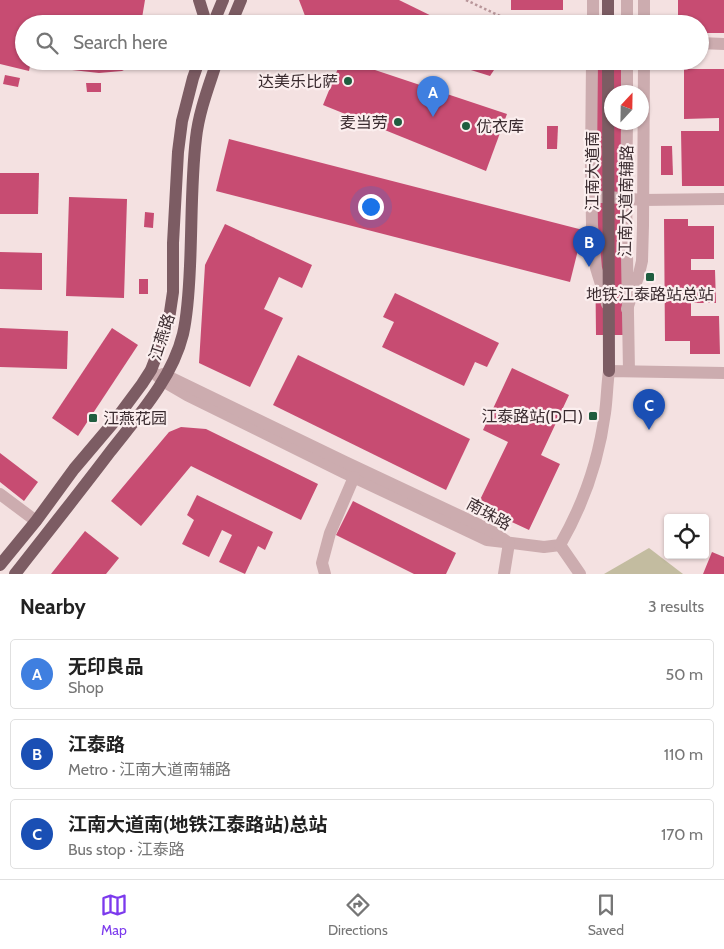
<!DOCTYPE html>
<meta charset="utf-8">
<style>
:root{--surface:#fff;--page:#f2f2f2;--text:#222;--muted:#767676;--line:#e0e0e0;--accent:#7c3aed}
body{margin:0;font-family:Cabin,"Noto Sans SC",sans-serif;background:var(--page);color:var(--text)}
.controls{position:absolute;right:15px;bottom:15px;display:grid;overflow:hidden;border-radius:5px;box-shadow:0 1px 4px #0004}
.controls button{width:45px;height:45px;display:grid;place-items:center;padding:0;border:0;border-bottom:1px solid var(--line);background:var(--surface);color:var(--text);font:25px sans-serif}
.compass{position:absolute;left:604px;top:85px;width:45px;height:45px;border-radius:50%;background:var(--surface);box-shadow:0 1px 4px #0004;rotate:22deg}
.you{position:absolute;left:370px;top:206px;width:18px;height:18px;margin:-12px;border:4px solid #fff;border-radius:50%;background:#1a73e8;box-shadow:0 0 0 8px #1a73e833}
.badge{display:grid;place-items:center;width:32px;height:32px;border-radius:50%;background:var(--accent);color:#fff;font-size:16px;font-weight:700}
.pin{position:absolute;translate:-50% -41px;filter:drop-shadow(0 1px 2px #0008)}
.pin::after{content:'';position:absolute;top:26px;width:18px;height:15px;background:inherit;clip-path:polygon(0 0,100% 0,50% 100%)}
.list{margin:0;padding:0;list-style:none}
h2{display:flex;justify-content:space-between;align-items:center;height:65px;margin:0;padding:0 20px;font-size:21px}
h2 small{font-size:16px;font-weight:400;color:var(--muted)}
.list li{display:grid;grid-template-columns:32px 1fr auto;gap:15px;align-items:center;box-sizing:border-box;height:70px;margin:0 10px 10px;padding:0 10px;border:1px solid var(--line);border-radius:5px}
.list b{display:block;font-size:19px;white-space:nowrap}
.list p{margin:0;font-size:16px;white-space:nowrap;color:var(--muted)}
.list em{font-size:16px;font-style:normal;color:var(--muted)}
.icon{flex:none;width:28px;height:28px;fill:none;stroke:currentColor;stroke-width:2;stroke-linecap:round;stroke-linejoin:round}
.map{position:relative;flex:none;width:724px;height:574px;overflow:hidden}
.search{position:absolute;background:var(--surface);box-shadow:0 1px 4px #0004;left:15px;right:15px;top:15px;height:55px;display:flex;align-items:center;gap:12px;box-sizing:border-box;padding:0 18px;border-radius:28px;color:var(--muted);font-size:19px}
.sheet{height:305px;background:var(--surface)}
nav{display:flex;justify-content:space-around;align-items:center;box-sizing:border-box;height:70px;border-top:1px solid var(--line);background:var(--surface);font-size:14px;color:var(--muted)}
nav a{display:grid;justify-items:center;gap:2px}
nav .on{color:var(--accent)}
.map>svg:first-child{display:block}
.green{fill:#c3bca0}
.building{fill:#c74c72}
.lines{fill:none;stroke-linecap:round;stroke-linejoin:round}
.path{stroke:#b8969a;stroke-width:2.5;stroke-dasharray:2.5 2.5;stroke-linecap:butt}
.minor{stroke:#ccacaf;stroke-width:12}
.major{stroke:#7c5c63;stroke-width:12}
.poi-dot{fill:#1f5d3f;stroke:#fbeeee;stroke-width:2}
.labels{text-anchor:middle;dominant-baseline:central;stroke-width:4.5;stroke-linejoin:round;paint-order:stroke}
.poi-label{font-size:16px;fill:#3a2b2f;stroke:#fbeeee;text-anchor:end}
.street-label{font-size:16px;fill:#3a2b2f;stroke:#fbeeee}
</style>
<div class="map">
<svg width="724" height="574" viewBox="0 0 724 574">
<rect width="100%" height="100%" fill="#f4e1e1"/>
<path class="green" d="M649 548 683 574H604Z"/>
<g class="building">
<path d="M0 0H145L141 24H24V61H31L29 71 0 64Z"/>
<path d="M299 0H399L448 24H317L307 21Z"/>
<rect x="511" y="0" width="52" height="10"/>
<path d="M678 0H724V33H700V24H678Z"/>
<path d="M36 61H136L135 64 122 71 99 73 63 69Z"/>
<path d="M341 61H348L507 114 486 171 323 105Z"/>
<path d="M442 61H500L490 76Z"/>
<path d="M593 61H628V92H612V122H628L631 335H596Z"/>
<path d="M684 69H724V186H682L681 131H719V118L684 119Z"/>
<path d="M5 75 20 78 18 87 3 84Z"/>
<path d="M86 83H101V92H87Z"/>
<path d="M547 126H558L557 149H547Z"/>
<path d="M229 139 583 230 570 282 216 191Z"/>
<path d="M661 146H672L673 175H661Z"/>
<path d="M0 173H39L38 214H0Z"/>
<path d="M69 197 127 199 124 298 66 296Z"/>
<path d="M145 212 154 213 153 228 144 227Z"/>
<path d="M664 219H688V226H714V259H691V270H715L716 303H691V316H719L720 354H690V341H665Z"/>
<path d="M225 224 312 265 302 288 279 277 264 309 283 318 250 387 199 363 205 265Z"/>
<path d="M0 252 42 253V290L0 289Z"/>
<rect x="139" y="279" width="9" height="15"/>
<path d="M395 293 499 343 487 367 475 362 464 386 382 347 394 322 383 317Z"/>
<path d="M0 328 68 331 67 369 0 367Z"/>
<path d="M112 328 138 345 78 436 52 418Z"/>
<path d="M298 355 470 439 446 490 273 405Z"/>
<path d="M512 368 569 395 541 455 560 464 529 530 477 506 508 442 483 430Z"/>
<path d="M181 427 206 429 318 484 301 520 191 466 141 526 111 501 169 432Z"/>
<path d="M0 453 38 482 24 501 0 482Z"/>
<path d="M197 495 273 532 265 550 258 546 245 574 219 562 232 535 222 530 209 557 182 544 194 520 187 515Z"/>
<path d="M353 501 456 553 446 574H414L336 535Z"/>
<path d="M85 531 119 558 106 574H51Z"/>
<path d="M712 552 724 557V574H703Z"/>
</g>
<g class="lines">
<path class="path" d="M466 0 517 24"/>
<g class="minor">
<path d="M644 0V24"/>
<path d="M593 24V0"/>
<path d="M627 24V0"/>
<path d="M700 43 724 44"/>
<path d="M592 61 591 164 592 225 596 268 607 304"/>
<path d="M627 92V61"/>
<path d="M627 122 626 198 629 371"/>
<path d="M592 197H608L643 200 724 199"/>
<path d="M627 309 639 274 642 261 643 225 644 61"/>
<path d="M151 370 163 381 187 395 343 472 487 540 544 547 560 545C583 505 599 459 605 413 607 399 607 385 609 371L724 373"/>
<path d="M163 374 345 462 490 530 506 541"/>
<path d="M0 494 36 521"/>
<path d="M560 545 580 574"/>
<path d="M325 574 322 563 330 533 354 477"/>
<path d="M504 574 509 543"/>
</g>
<g class="major">
<path d="M199 0 204 16V24"/>
<path d="M213 24 223 0"/>
<path d="M231 24 241 0"/>
<path d="M608 24V0"/>
<path d="M608 61 609 371"/>
<path d="M0 565 36 521 74 469 113 423 142 384 151 370 163 339 169 319 173 292V243L178 152 182 121 193 78 199 61"/>
<path d="M15 574C47 533 79 493 110 452 138 416 172 379 183 334 188 312 189 289 190 266 192 223 191 180 196 138 199 111 209 86 217 61"/>
</g>
</g>
<g class="poi-dot">
<circle cx="348" cy="81" r="5"/>
<circle cx="398" cy="122" r="5"/>
<circle cx="466" cy="126" r="5"/>
<rect x="645" y="272" width="10" height="10" rx="2.5"/>
<rect x="588" y="411" width="10" height="10" rx="2.5"/>
<rect x="88" y="413" width="10" height="10" rx="2.5"/>
</g>
<g class="labels">
<g class="poi-label">
<text x="338" y="81">达美乐比萨</text>
<text x="388" y="122">麦当劳</text>
<text x="476" y="126" text-anchor="start">优衣库</text>
<text x="650" y="294" text-anchor="middle">地铁江泰路站总站</text>
<text x="583" y="416">江泰路站(D口)</text>
<text x="103" y="418" text-anchor="start">江燕花园</text>
</g>
<g class="street-label">
<text transform="translate(592 171) rotate(-90)">江南大道南</text>
<text transform="translate(626 201) rotate(-89)">江南大道南辅路</text>
<text transform="translate(162 337) rotate(-72)">江燕路</text>
<text transform="translate(489 514) rotate(29)">南珠路</text>
</g>
</g>
</svg>
<div class="controls">
<button><svg class="icon" aria-label="locate" viewBox="0 0 24 24"><circle cx="12" cy="12" r="6"/><path d="M12 2v4M12 18v4M2 12h4M18 12h4"/></svg></button>
</div>
<svg class="compass" viewBox="-18 -18 36 36"><path d="M0-13l5 13h-10z" fill="#e53935"/><path d="M0 13l5-13h-10z" fill="#767676"/></svg>
<div class="you"></div>
<div class="pin badge" style="left:433px;top:117px;background:#3f7fe0">A</div>
<div class="pin badge" style="left:589px;top:267px;background:#1a4fb4">B</div>
<div class="pin badge" style="left:649px;top:430px;background:#1a4fb4">C</div>
<div class="search"><svg class="icon" aria-label="search" viewBox="0 0 24 24"><circle cx="10" cy="10" r="6"/><path d="M15 15l6 6"/></svg>Search here</div>
</div>
<section class="sheet">
<h2>Nearby<small>3 results</small></h2>
<ul class="list">
<li><span class="badge" style="background:#3f7fe0">A</span><div><b>无印良品</b><p>Shop</p></div><em>50 m</em></li>
<li><span class="badge" style="background:#1a4fb4">B</span><div><b>江泰路</b><p>Metro · 江南大道南辅路</p></div><em>110 m</em></li>
<li><span class="badge" style="background:#1a4fb4">C</span><div><b>江南大道南(地铁江泰路站)总站</b><p>Bus stop · 江泰路</p></div><em>170 m</em></li>
</ul>
</section>
<nav>
<a class="on"><svg class="icon" aria-label="map" viewBox="0 0 24 24"><path d="M3 6l6-2 6 2 6-2v14l-6 2-6-2-6 2zM9 4v14M15 6v14"/></svg>Map</a>
<a><svg class="icon" aria-label="directions" viewBox="0 0 24 24"><path d="M12 3l9 9-9 9-9-9zM9 14v-3h6M13 9l2 2-2 2"/></svg>Directions</a>
<a><svg class="icon" aria-label="saved" viewBox="0 0 24 24"><path d="M7 4h10v16l-5-4-5 4z"/></svg>Saved</a>
</nav>
